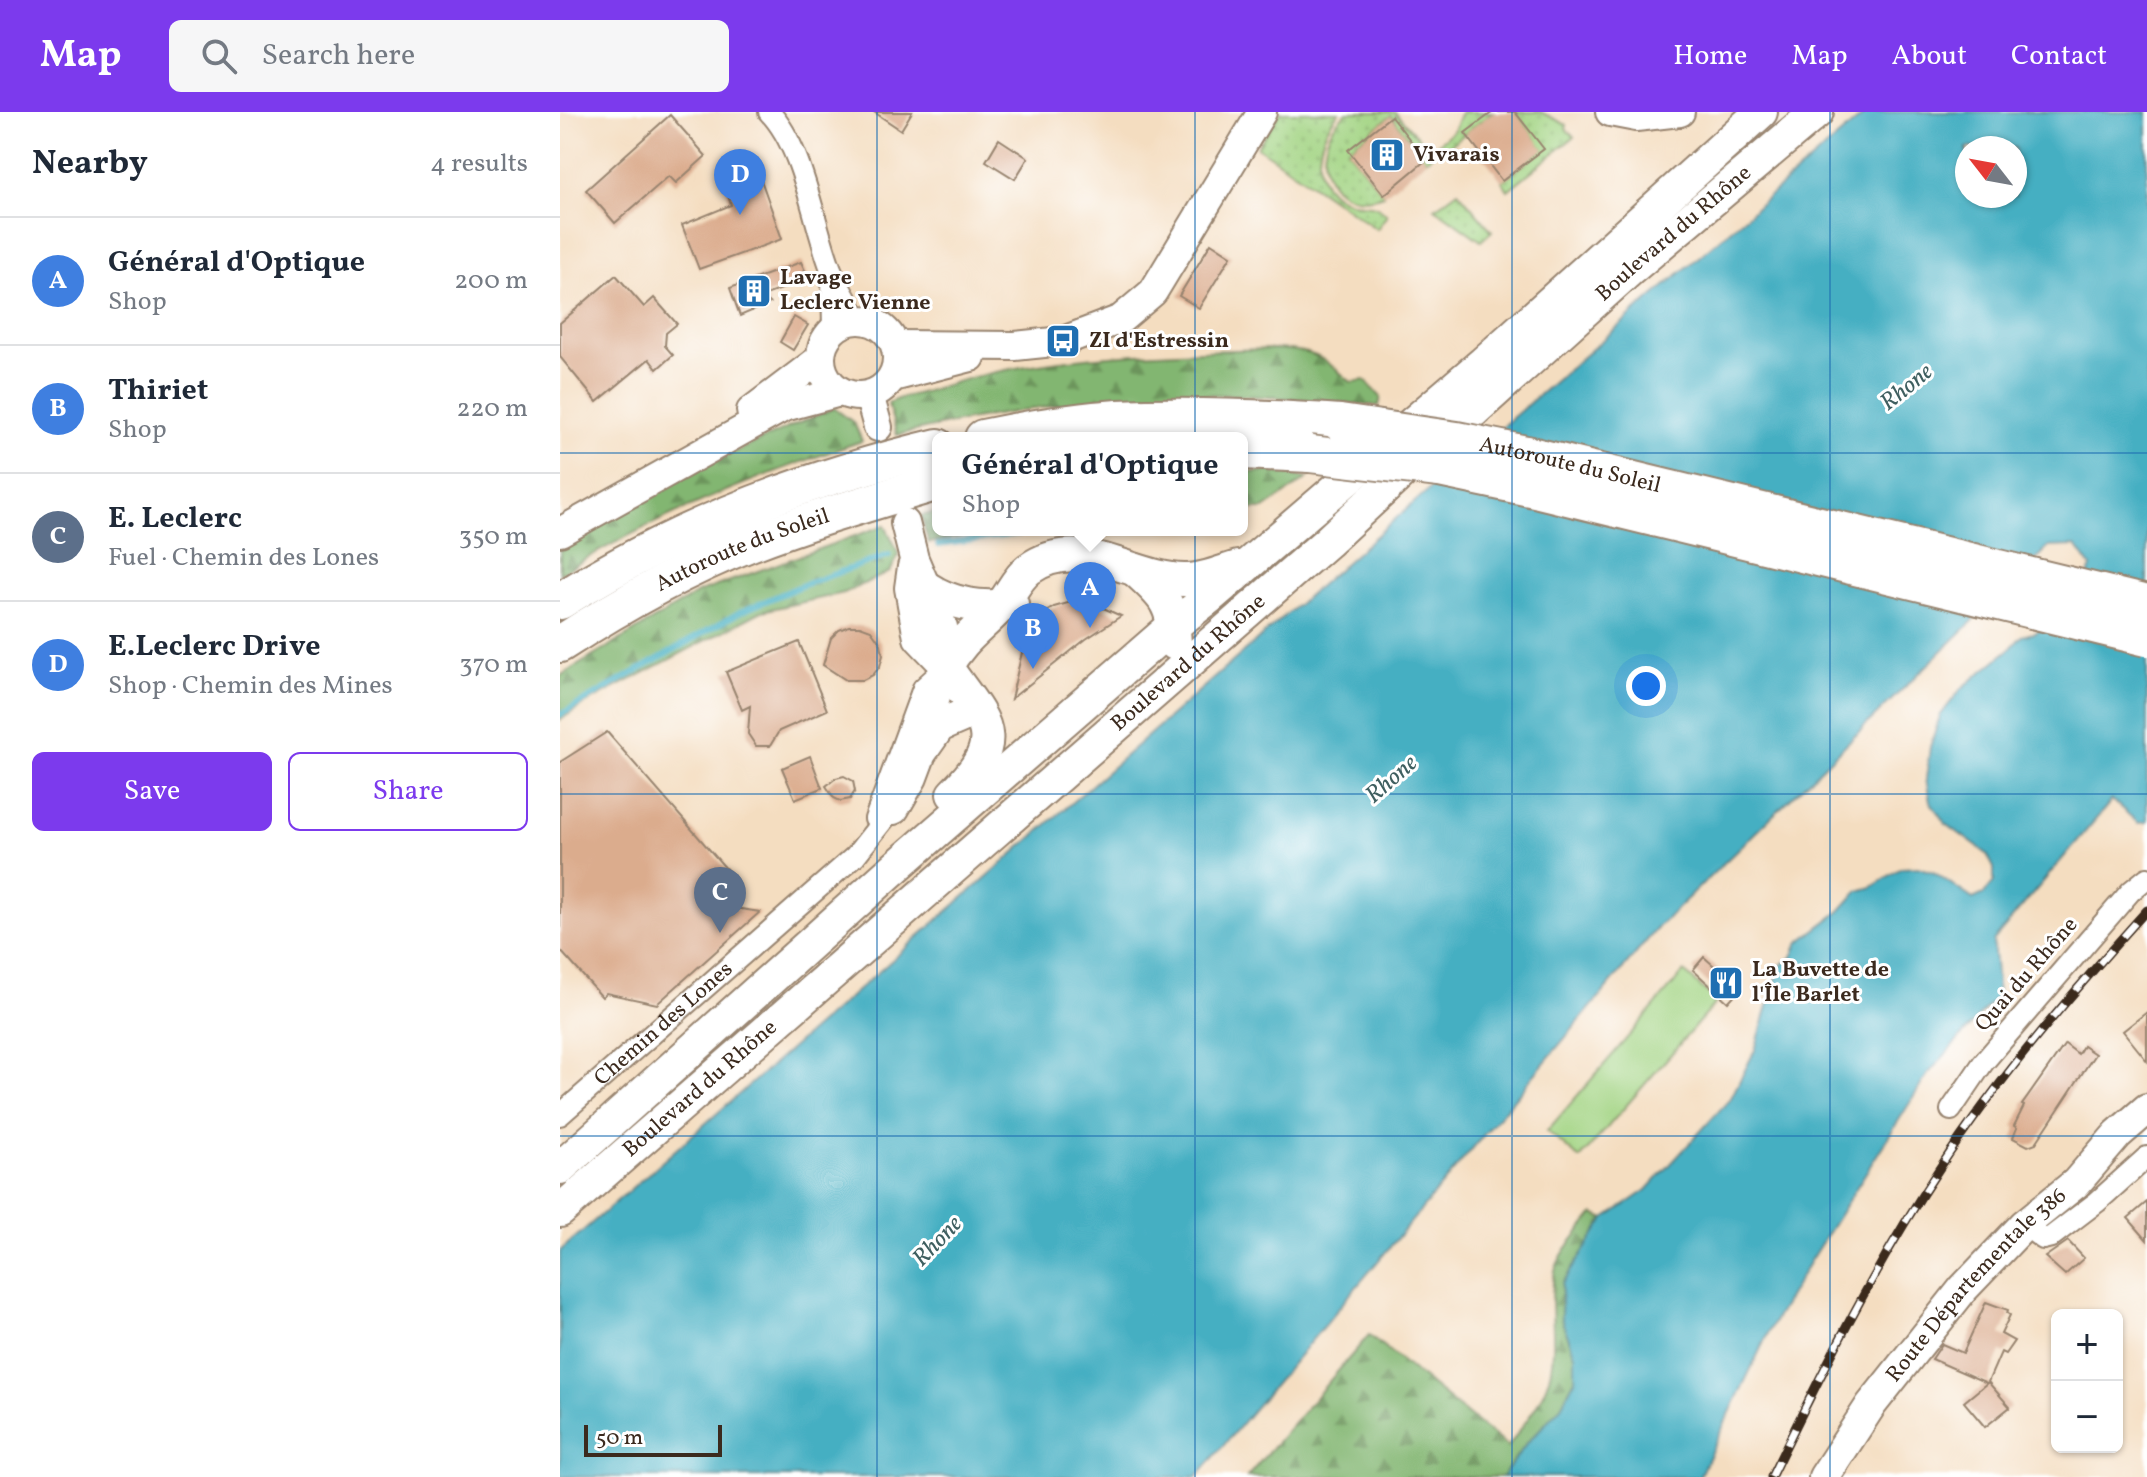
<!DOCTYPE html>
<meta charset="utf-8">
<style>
:root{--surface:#fff;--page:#f6f6f7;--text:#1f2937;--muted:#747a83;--line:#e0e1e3;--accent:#7c3aed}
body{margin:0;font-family:Vollkorn,serif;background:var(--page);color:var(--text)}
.controls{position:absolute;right:24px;bottom:24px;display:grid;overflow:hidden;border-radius:12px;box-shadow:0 2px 6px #0004}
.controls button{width:72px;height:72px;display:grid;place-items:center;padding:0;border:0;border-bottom:2px solid var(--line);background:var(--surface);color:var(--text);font:40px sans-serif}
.compass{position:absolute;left:1395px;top:24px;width:72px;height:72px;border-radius:50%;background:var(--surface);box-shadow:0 2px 6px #0004;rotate:301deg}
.scale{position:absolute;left:24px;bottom:20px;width:138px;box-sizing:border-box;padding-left:8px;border:4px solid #3b2a1e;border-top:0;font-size:22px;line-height:28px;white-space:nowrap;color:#3b2a1e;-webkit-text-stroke:6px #fff;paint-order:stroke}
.you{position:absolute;left:1086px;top:574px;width:28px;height:28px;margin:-20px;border:6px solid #fff;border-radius:50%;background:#1a73e8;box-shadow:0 0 0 12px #1a73e833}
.badge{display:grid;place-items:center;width:52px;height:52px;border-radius:50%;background:var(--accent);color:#fff;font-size:26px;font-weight:700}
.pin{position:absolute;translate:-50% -66px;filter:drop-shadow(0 2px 4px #0008)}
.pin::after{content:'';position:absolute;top:42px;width:28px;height:24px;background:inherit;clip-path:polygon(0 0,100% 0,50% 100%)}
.popup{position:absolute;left:372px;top:320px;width:316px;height:104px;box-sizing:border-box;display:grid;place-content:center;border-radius:12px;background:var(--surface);filter:drop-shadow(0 2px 6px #0005);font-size:26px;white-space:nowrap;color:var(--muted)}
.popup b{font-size:30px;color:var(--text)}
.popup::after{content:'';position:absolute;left:50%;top:100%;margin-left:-16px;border:16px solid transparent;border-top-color:var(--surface)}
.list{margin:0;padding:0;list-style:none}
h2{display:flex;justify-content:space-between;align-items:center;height:104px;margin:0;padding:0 32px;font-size:34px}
h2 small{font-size:26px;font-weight:400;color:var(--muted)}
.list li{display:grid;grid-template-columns:52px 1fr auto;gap:24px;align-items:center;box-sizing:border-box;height:128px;padding:0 32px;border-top:2px solid var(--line)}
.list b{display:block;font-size:30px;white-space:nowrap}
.list p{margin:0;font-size:26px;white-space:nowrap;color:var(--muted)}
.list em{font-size:26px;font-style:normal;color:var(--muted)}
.actions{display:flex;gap:16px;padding:24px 32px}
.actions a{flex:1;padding:18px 0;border:2px solid var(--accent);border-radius:12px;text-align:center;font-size:28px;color:var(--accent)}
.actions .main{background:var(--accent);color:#fff}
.icon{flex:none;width:44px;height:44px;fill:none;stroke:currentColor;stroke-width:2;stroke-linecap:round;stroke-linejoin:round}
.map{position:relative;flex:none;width:1587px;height:1365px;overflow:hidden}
header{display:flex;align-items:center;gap:48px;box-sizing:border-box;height:112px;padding:0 40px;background:var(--accent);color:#fff}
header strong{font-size:38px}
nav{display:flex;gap:44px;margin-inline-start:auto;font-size:28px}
.search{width:560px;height:72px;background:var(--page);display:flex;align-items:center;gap:20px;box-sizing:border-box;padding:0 28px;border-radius:12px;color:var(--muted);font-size:30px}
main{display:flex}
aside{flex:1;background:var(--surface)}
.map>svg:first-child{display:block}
.grass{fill:url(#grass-dots);stroke:#6f7f50;stroke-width:2}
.forest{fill:url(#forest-firs);stroke:#5e7048;stroke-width:2}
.garden{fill:#a3d483;stroke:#6f7f50;stroke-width:2}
.water{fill:#44afc2;stroke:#406c70;stroke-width:2;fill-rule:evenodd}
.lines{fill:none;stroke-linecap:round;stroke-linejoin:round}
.stream{stroke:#44afc2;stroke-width:6}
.building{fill:#dbac8d}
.minor-casing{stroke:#98846f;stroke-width:24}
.secondary-casing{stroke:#98846f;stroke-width:32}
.primary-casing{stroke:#98846f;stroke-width:34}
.trunk-casing{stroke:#98846f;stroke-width:36}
.motorway-casing{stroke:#98846f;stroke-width:40}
.minor{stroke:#fff;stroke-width:20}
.secondary{stroke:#fff;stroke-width:28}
.primary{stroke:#fff;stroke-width:30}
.trunk{stroke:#fff;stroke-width:32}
.motorway{stroke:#fff;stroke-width:36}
.rail-casing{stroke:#3b2a1e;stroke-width:9}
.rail{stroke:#fff;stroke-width:6;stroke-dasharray:18;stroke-linecap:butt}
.motorway-bridge-casing{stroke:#98846f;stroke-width:40;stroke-linecap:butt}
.motorway-bridge{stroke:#fff;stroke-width:36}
.grid{fill:none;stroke:#1f6fb2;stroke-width:2;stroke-opacity:0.55}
.labels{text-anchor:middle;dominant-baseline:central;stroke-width:6;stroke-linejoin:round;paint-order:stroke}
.poi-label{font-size:22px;font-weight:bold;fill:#3b2a1e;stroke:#fff;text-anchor:start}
.street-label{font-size:22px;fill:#3b2a1e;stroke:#fff}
.water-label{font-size:24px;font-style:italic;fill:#3f5f60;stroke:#fff}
</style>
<header>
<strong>Map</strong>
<div class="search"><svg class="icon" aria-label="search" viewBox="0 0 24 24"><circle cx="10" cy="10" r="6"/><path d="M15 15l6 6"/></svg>Search here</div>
<nav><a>Home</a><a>Map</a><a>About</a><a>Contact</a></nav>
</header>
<main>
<aside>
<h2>Nearby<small>4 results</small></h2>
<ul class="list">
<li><span class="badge" style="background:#3f7fe0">A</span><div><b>Général d'Optique</b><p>Shop</p></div><em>200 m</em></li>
<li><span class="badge" style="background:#3f7fe0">B</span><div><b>Thiriet</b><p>Shop</p></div><em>220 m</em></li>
<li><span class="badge" style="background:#5c6f8a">C</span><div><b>E. Leclerc</b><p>Fuel · Chemin des Lones</p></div><em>350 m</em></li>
<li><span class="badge" style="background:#3f7fe0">D</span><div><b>E.Leclerc Drive</b><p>Shop · Chemin des Mines</p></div><em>370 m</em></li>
</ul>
<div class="actions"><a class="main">Save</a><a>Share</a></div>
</aside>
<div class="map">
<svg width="1587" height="1365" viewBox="0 0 1587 1365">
<defs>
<pattern id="grass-dots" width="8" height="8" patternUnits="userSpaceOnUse" patternTransform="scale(2)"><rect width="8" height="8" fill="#a3d483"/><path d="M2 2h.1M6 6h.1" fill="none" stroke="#8db671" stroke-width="1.8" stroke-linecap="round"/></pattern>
<pattern id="forest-firs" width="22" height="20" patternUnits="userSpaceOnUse" patternTransform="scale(2)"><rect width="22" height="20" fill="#82b671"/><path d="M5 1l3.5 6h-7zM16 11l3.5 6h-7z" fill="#6c945c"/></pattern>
</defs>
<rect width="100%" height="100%" fill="#fff"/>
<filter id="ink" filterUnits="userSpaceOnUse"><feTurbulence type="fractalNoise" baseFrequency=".0125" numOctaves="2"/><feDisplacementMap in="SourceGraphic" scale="16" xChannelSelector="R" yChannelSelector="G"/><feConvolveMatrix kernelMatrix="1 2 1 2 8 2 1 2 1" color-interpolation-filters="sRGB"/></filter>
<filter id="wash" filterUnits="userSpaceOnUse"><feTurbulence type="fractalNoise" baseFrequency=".006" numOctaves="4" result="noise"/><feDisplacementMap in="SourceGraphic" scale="32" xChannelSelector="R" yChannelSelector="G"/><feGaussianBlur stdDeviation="1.8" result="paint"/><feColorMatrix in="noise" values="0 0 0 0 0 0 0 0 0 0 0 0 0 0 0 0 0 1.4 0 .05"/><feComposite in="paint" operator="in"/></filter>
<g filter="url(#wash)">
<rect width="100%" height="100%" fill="#f4ddc0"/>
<g class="grass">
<path d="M721 0H779C755 27 747 72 787 89 805 96 812 87 827 103L817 117 697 35Z"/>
<path d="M787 0H835L873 42 866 48 831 4 788 38 824 83C765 103 744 35 787 0Z"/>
<path d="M901 0H933L881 40 875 34 893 19Z"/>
<path d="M955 0H981L1007 13 1006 17 1014 25 948 78 942 69 983 37Z"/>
<path d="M898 79 932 119 921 129 875 96Z"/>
</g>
<g class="forest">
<path d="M712 237C753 238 760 243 791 270L805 268 821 285 819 294C738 287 654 278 573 285 494 292 414 305 337 323L328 292C341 283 353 284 367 279 477 241 597 240 712 237Z"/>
<path d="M274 296 294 311 302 329C197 364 95 404 0 462V433C87 379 180 336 274 296Z"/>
<path d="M706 359 748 366 704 397H682V361Z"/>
<path d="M378 400V418H428L369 431 361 404Z"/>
<path d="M325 413 339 442 330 460 284 481 202 499 26 591 0 608V564L140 480Z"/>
<path d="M1034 1102 1045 1107 1002 1172 1001 1206 1015 1243V1268L1000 1296 967 1331 942 1365H687L809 1223 948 1335C962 1314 982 1291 989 1265 999 1230 987 1194 995 1159 1001 1138 1021 1119 1034 1102Z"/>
</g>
<path class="garden" d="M1124 860 1157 889 1020 1047 987 1019Z"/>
<path class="water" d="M1307 0H1587V710L1578 711 1552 688 1433 829 1438 883 1368 962 1250 1149 1211 1215 1139 1365H942L967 1331 1000 1296 1015 1268V1243L1001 1206 1002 1172 1045 1107 1087 1078 1171 986 1195 938 1220 854 1232 845 1238 831 1280 799 1298 779 1312 775 1341 756 1358 755 1375 761 1413 787 1424 782 1434 770V756L1427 742 1385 711 1370 689 1366 667 1370 635 1380 604 1401 577 1451 536 1462 524 1477 520 1524 475 1531 455 1516 434 1489 435 1099 814 637 1365H0V1139L865 381ZM1407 36H1455V84H1407Z"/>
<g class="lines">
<g class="stream">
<path d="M682 397H687"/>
<path d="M378 433 484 418"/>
<path d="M0 603 180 500 243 473 329 443"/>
</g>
</g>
<g id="blocks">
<g class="building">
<path d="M314 0H352L341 18Z"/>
<path d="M933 0H955L984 37 942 69 905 21Z"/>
<path d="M110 3 146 44 116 71 109 64 55 111 26 78Z"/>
<path d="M831 4 866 48 824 83 788 38Z"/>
<path d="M439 27 468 46 455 67 426 49Z"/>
<path d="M200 65 222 127 139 157 122 113 171 93 166 77Z"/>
<path d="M651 131 671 144 639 196 619 184Z"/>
<path d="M241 150 249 167 200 185 210 191 180 204 170 176Z"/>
<path d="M56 163 84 195 94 186 117 212 106 221 105 234 113 243 97 257 89 247 37 290 0 245V211Z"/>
<path d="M234 205 248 213 233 238 220 230Z"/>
<path d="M530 490 561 504 526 527 451 587 469 511 494 495 508 491Z"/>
<path d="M289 514H300L311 518 321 532 323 543 320 554 313 563 303 568H286L263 553 271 526 279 518Z"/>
<path d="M239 530 267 598 219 619 210 634H196L188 622 190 594 182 598 166 560Z"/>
<path d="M47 620 175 767 148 792 200 800 97 892 46 881 42 885 0 838V650Z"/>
<path d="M250 644 262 676 235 687 222 656Z"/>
<path d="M284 664 293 669 295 679 290 687 280 689 274 686 266 674 276 666Z"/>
<path d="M1144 845 1180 877 1168 890 1133 858Z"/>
<path d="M1587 900V949L1563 919Z"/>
<path d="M1505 932 1518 942 1523 934 1535 942 1476 1031 1468 1034 1453 1026 1457 1016 1454 1014 1464 994 1462 993Z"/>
<path d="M1587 1090V1128L1568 1106Z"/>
<path d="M1508 1129 1524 1146 1505 1163 1485 1145Z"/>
<path d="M1426 1190 1448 1198 1447 1201 1450 1203 1441 1222 1454 1229 1445 1242 1441 1240 1428 1270 1450 1295 1425 1315 1404 1290 1427 1271 1372 1247 1382 1232 1403 1241Z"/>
</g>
</g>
</g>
<g filter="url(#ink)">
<use href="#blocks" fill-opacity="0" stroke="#98846f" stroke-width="2"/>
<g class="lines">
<g class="minor-casing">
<g id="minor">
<path d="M209 0C244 36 253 111 271 157 278 174 289 191 298 207"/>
<path d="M272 162 273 218"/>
<path d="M359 622 379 589 386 555"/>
<path d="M315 707 363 576 386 555"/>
<path d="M1391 998 1423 951 1571 779 1587 766"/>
<path id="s1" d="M0 1003 295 744 333 696 336 686"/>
<path d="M1464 1113 1483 1127 1491 1125 1537 1090 1587 1045"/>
</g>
</g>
<g class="secondary-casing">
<g id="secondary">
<path d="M1050 0 1076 5 1120 0"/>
<circle cx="299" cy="246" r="38"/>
<path d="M336 233 455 234 503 229 561 207 593 180 702 0"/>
<path d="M333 265 411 245"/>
<path d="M309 283 318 315"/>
<path d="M191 299 261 246"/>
<path d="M345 411 354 447 383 515 386 555"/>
<path d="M0 420 224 295 280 280"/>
<path d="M352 455 349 476 358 526 386 555"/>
</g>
</g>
<g class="primary-casing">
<g id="primary">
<path id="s2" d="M1264 1365 1311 1293 1403 1177 1464 1113 1516 1071 1558 1022 1587 997"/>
</g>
</g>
<g class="trunk-casing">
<g id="trunk">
<path d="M575 458C604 484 613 492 615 532"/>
<path d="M367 476C391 492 423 498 452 492"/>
<path d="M393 682C450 626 425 610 386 555 403 526 417 519 439 496 450 484 456 467 469 457 519 421 573 467 624 468 642 469 661 460 678 455"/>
<path d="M333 696 351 665 360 641 379 614 416 598"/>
<path d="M0 1056 329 761 614 513 650 485 923 251 1201 0"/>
<path id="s3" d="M0 1099 767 430 880 325 915 298 1071 157 1257 0"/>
</g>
</g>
<g class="motorway-casing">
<g id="motorway">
<path d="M423 326C467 317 512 309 558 306 631 303 707 306 780 311"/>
<path d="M682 339 750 342"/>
<path d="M0 489C116 415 245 367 378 335"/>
<path id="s4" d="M0 532C60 493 124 457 190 431 252 407 315 389 378 370"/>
</g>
</g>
<use href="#minor" class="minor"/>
<use href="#secondary" class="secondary"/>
<use href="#primary" class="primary"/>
<use href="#trunk" class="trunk"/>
<use href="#motorway" class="motorway"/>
<g class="rail-casing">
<path id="rail" d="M1211 1365C1262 1260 1314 1155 1379 1057 1440 964 1513 880 1587 798"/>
</g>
<use href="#rail" class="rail"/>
<g class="motorway-bridge-casing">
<g id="motorway-bridge">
<path id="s5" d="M780 311 897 328 966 342 1587 492"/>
<path d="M750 342 879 357 979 378 1587 526"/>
</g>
</g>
<use href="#motorway-bridge" class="motorway-bridge"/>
</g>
</g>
<path class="grid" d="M317 0V1365M635 0V1365M952 0V1365M1270 0V1365M0 341H1587M0 682H1587M0 1024H1587"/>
<defs>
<g id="building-square" transform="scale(1.8)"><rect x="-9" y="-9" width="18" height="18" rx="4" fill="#1f6fb2" stroke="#fff"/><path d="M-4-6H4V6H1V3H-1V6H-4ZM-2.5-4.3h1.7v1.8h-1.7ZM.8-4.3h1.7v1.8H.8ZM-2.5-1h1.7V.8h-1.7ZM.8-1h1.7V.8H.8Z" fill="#fff"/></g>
<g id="bus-square" transform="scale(1.8)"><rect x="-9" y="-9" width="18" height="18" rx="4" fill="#1f6fb2" stroke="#fff"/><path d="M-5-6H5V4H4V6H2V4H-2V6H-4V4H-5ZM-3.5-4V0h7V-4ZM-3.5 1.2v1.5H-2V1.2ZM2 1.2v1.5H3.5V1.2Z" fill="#fff"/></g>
<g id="restaurant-square" transform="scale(1.8)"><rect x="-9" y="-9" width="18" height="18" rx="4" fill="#1f6fb2" stroke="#fff"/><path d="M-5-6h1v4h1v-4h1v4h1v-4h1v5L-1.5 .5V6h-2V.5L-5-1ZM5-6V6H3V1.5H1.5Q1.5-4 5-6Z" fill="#fff"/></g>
</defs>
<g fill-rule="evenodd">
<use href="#building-square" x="827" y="43"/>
<use href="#building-square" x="194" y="179"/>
<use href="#bus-square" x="503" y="229"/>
<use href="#restaurant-square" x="1166" y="871"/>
</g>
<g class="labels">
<g class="poi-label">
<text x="853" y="43">Vivarais</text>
<text x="220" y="166">Lavage<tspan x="220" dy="25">Leclerc Vienne</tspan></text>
<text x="529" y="229">ZI d'Estressin</text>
<text x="1192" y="858">La Buvette de<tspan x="1192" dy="25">l'Île Barlet</tspan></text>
</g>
<g class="street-label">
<text stroke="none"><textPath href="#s3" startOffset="1482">Boulevard du Rhône</textPath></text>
<text stroke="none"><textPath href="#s5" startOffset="234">Autoroute du Soleil</textPath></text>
<text stroke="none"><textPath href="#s4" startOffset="206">Autoroute du Soleil</textPath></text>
<text stroke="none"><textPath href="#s3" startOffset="834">Boulevard du Rhône</textPath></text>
<text transform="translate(1467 863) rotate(-49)">Quai du Rhône</text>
<text stroke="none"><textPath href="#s1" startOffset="138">Chemin des Lones</textPath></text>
<text stroke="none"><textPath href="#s3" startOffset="186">Boulevard du Rhône</textPath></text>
<text stroke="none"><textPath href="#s2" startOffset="246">Route Départementale 386</textPath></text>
</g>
<g class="water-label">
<text transform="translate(1347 276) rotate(-39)">Rhone</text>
<text transform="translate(832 668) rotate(-41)">Rhone</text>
<text transform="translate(378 1130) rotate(-46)">Rhone</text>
</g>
</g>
</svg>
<div class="controls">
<button>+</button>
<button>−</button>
</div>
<svg class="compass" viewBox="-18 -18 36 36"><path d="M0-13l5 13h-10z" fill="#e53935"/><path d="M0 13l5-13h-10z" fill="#747a83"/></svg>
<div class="scale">50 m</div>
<div class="you"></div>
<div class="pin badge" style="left:530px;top:516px;background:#3f7fe0">A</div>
<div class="popup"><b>Général d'Optique</b>Shop</div>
<div class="pin badge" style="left:473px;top:557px;background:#3f7fe0">B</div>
<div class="pin badge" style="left:160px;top:821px;background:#5c6f8a">C</div>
<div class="pin badge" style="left:180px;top:103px;background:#3f7fe0">D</div>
</div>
</main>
